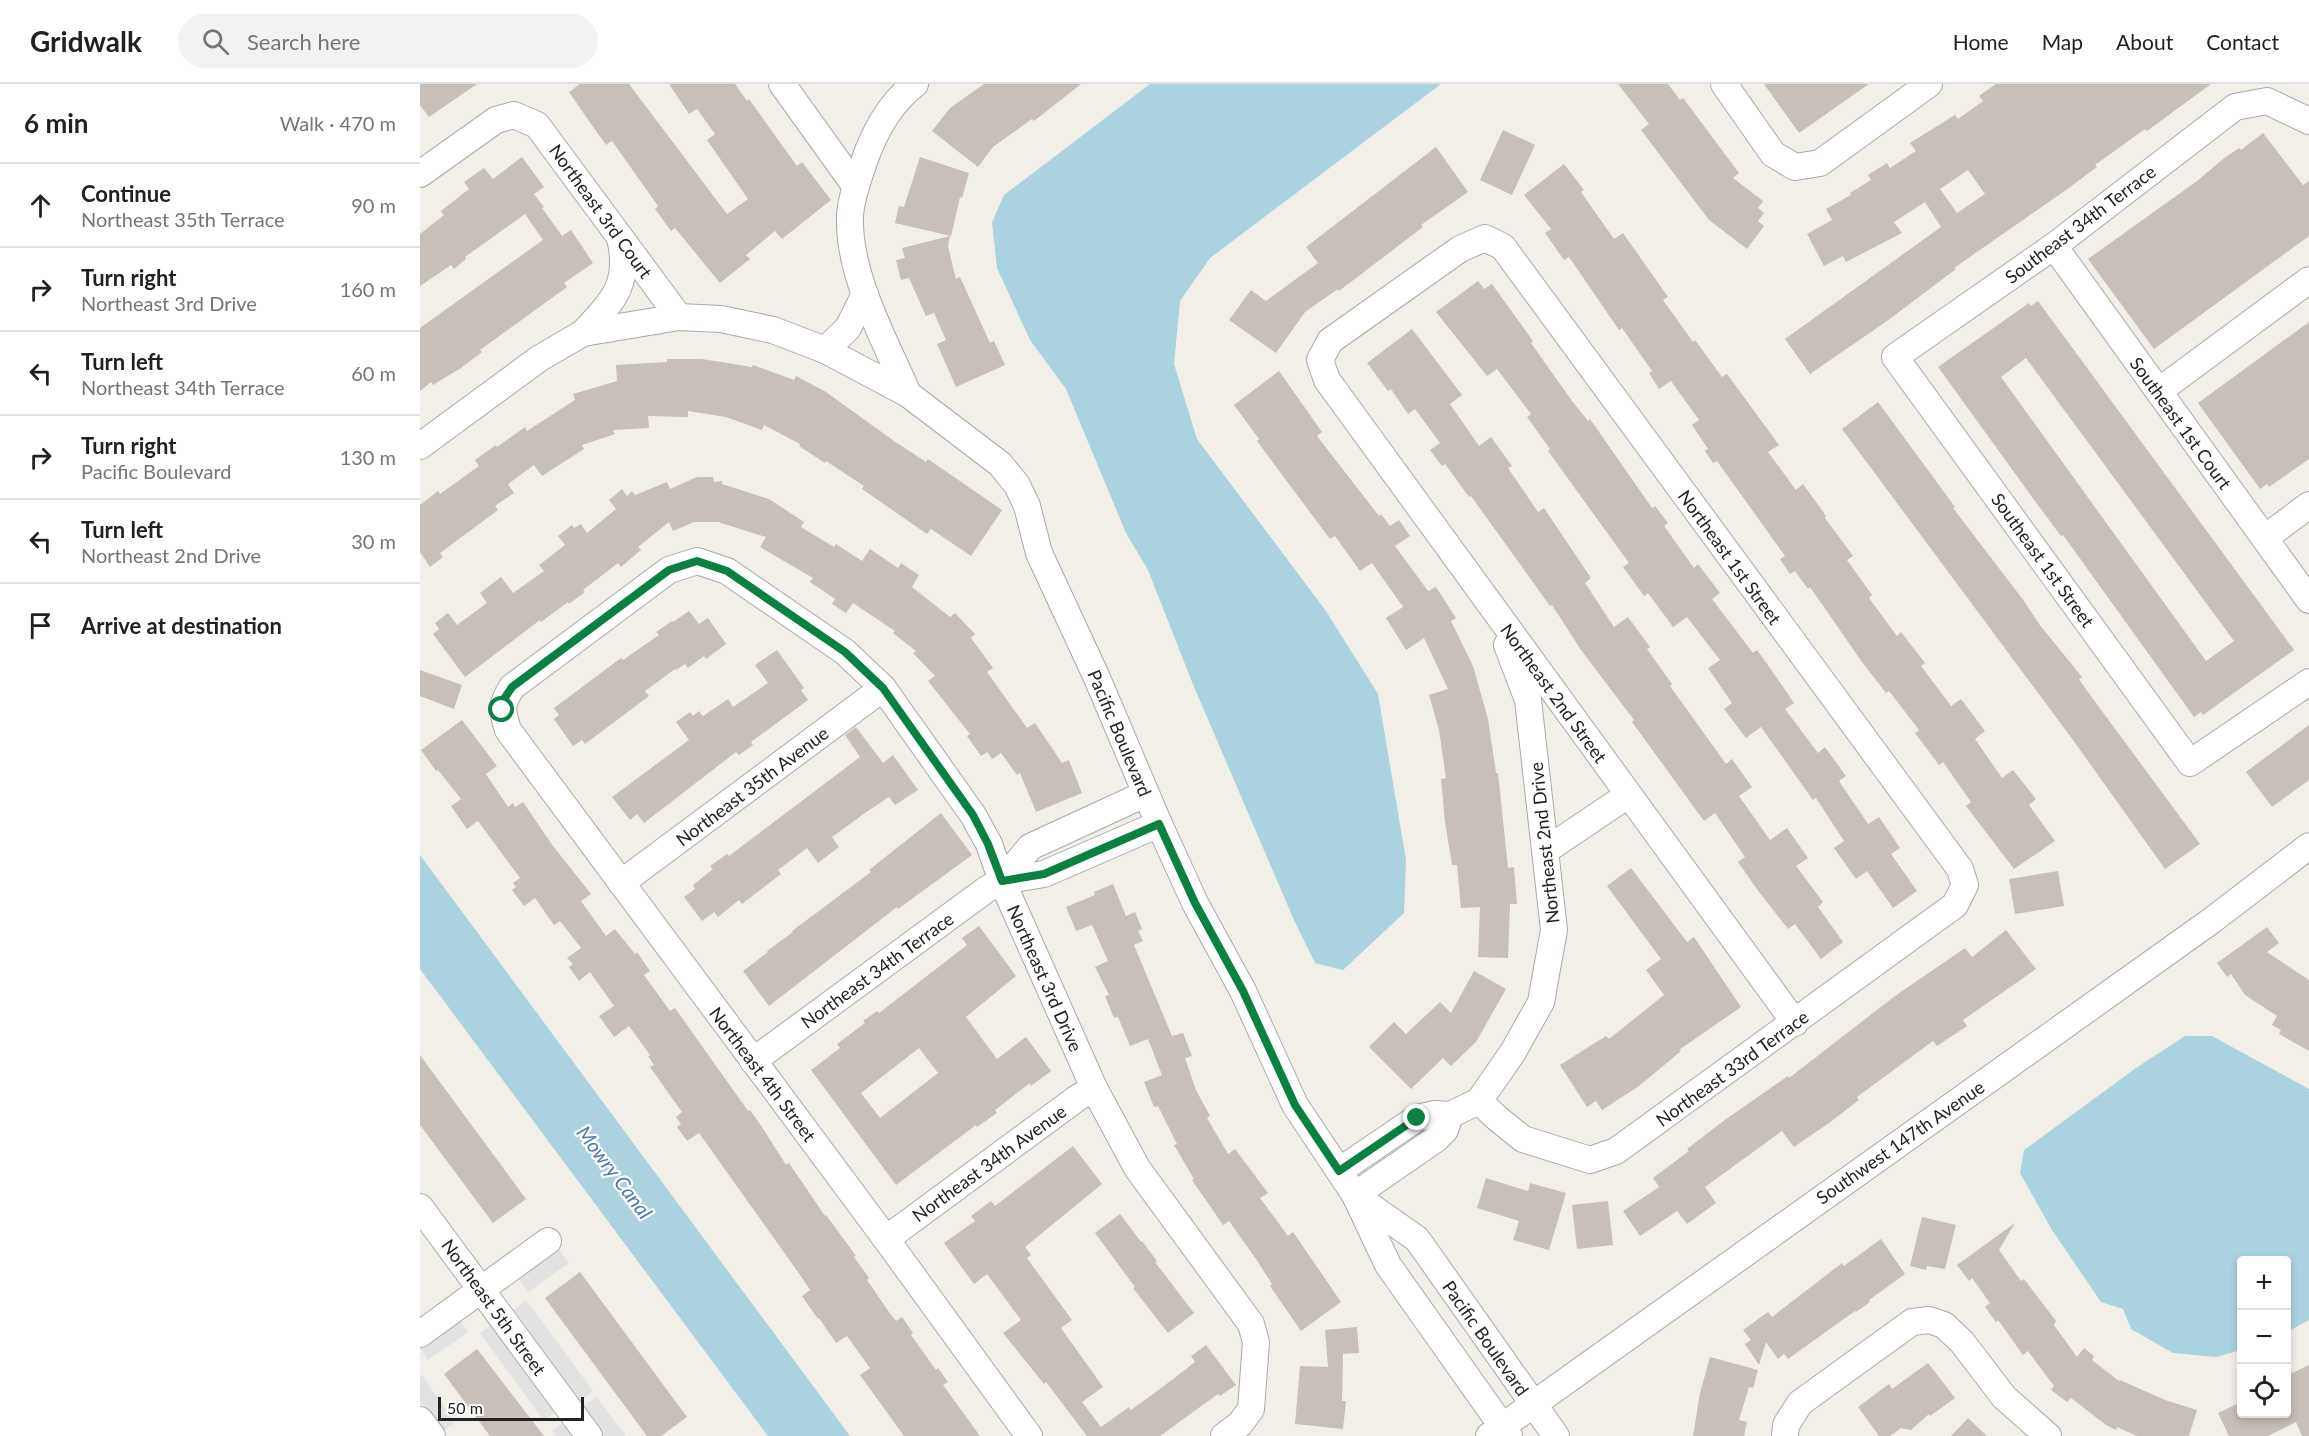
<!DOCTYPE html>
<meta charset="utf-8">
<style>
:root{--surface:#fff;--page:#f2f2f2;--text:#202124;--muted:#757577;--line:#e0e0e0}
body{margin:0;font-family:Lato,sans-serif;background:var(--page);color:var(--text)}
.controls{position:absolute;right:18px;bottom:18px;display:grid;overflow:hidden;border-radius:6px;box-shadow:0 3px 9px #0003}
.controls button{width:54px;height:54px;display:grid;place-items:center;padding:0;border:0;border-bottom:2px solid var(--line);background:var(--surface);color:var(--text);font:30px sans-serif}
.scale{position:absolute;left:18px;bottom:15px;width:146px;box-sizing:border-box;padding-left:6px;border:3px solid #222;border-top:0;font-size:16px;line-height:21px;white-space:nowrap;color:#222;-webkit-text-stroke:4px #fff;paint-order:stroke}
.stop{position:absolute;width:18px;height:18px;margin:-14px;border:4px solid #0b8043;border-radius:50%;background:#fff}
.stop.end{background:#0b8043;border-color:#fff;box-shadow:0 2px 6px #0008}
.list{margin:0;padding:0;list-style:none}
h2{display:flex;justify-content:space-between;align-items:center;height:78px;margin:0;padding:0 24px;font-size:26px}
h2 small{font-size:20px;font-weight:400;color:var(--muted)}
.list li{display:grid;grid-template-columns:39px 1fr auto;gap:18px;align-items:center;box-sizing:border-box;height:84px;padding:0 24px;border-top:2px solid var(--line)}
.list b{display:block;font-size:22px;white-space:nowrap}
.list p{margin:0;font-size:20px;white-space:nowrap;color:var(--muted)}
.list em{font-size:20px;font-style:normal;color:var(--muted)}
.icon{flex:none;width:33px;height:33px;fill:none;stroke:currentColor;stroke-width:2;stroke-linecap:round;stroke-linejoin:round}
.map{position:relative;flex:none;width:1889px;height:1352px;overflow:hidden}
header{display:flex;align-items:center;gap:36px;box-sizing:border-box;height:84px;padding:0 30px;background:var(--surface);border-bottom:2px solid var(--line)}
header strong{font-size:28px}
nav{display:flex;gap:33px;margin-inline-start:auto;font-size:21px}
.search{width:420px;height:54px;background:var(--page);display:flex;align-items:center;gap:15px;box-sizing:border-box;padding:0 21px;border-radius:33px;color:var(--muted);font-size:22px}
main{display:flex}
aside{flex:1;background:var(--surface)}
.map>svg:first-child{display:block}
.parking{fill:#e2e2e2}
.water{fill:#aad3df}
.building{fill:#c7bfb8;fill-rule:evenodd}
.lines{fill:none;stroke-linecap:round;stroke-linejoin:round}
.minor-casing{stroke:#a9a9a9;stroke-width:28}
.minor{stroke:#fff;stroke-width:26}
.route{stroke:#0b8043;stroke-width:8}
.labels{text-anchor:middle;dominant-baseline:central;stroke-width:4.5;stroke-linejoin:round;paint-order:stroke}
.street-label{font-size:18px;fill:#222;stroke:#fff}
.water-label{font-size:20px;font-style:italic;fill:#4a7aab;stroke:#fff}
</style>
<header>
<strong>Gridwalk</strong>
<div class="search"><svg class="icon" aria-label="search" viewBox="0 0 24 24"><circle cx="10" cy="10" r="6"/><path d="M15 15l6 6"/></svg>Search here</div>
<nav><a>Home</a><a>Map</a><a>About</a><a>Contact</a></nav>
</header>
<main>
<aside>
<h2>6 min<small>Walk · 470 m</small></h2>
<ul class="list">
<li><svg class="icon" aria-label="ahead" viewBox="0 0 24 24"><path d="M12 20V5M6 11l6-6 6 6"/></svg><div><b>Continue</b><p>Northeast 35th Terrace</p></div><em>90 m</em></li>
<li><svg class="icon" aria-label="right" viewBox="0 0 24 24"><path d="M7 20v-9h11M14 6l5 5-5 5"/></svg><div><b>Turn right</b><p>Northeast 3rd Drive</p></div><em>160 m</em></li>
<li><svg class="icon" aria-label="left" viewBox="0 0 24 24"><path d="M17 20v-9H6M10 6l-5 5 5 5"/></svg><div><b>Turn left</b><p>Northeast 34th Terrace</p></div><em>60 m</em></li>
<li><svg class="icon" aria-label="right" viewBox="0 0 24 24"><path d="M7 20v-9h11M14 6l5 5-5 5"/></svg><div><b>Turn right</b><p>Pacific Boulevard</p></div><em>130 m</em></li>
<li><svg class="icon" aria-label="left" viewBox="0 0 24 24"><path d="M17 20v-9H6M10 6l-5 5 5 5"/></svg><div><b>Turn left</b><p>Northeast 2nd Drive</p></div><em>30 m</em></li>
<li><svg class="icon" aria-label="arrive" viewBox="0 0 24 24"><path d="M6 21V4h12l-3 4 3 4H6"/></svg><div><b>Arrive at destination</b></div></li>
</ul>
</aside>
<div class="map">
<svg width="1889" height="1352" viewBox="0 0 1889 1352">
<rect width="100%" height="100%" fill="#f2efe9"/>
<g class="parking">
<path d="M137 1163 149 1179 108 1208 97 1192Z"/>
<path d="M106 1216 173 1307 158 1319 91 1228Z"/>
<path d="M38 1234 48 1248 8 1276 0 1265V1262Z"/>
<path d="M73 1239 138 1327 124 1337 60 1249Z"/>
<path d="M2 1291 35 1339 22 1348 0 1317V1292Z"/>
<path d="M176 1313 206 1352H182L161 1324Z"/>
<path d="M145 1337 155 1352H136L132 1347Z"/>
</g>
<g class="water">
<path d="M730 0H1021L790 174 760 217 754 280 777 355 906 527 958 610 986 776 984 829 923 886 895 879 874 836 772 598 728 486 706 449 646 305 610 256 577 184 572 138 584 111Z"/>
<path d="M0 771 430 1352H348L0 885Z"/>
<path d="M1765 952H1792L1889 1005V1236L1867 1248 1866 1176H1822L1821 1266 1796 1273 1753 1269 1711 1245 1703 1225 1681 1218 1632 1146 1600 1089 1604 1066 1716 984Z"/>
</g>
<g class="building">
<path d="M0 0H57L9 33 0 21Z"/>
<path d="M160 0H209L307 130 328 115 287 56 295 50 277 25 269 30 249 0H315L327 17 329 15 377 82 382 78 411 116 362 155 355 147 326 171 330 175 300 199 255 144 251 147 235 125 238 122 192 57 186 61 169 37 149 8Z"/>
<path d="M564 0H661L614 37 612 35 573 63 558 83 512 47 530 24Z"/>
<path d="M1198 0H1248L1260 16 1263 14 1319 89 1313 94 1343 117 1338 124 1344 129 1338 137 1344 142 1327 165 1289 136 1221 46 1229 40Z"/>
<path d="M1344 0H1449L1379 49Z"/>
<path d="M1576 0H1791L1727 47 1725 45 1675 81 1677 83 1646 106 1534 184 1536 185 1467 237 1390 290 1365 255 1521 143 1505 118 1474 138 1482 149 1426 178 1423 172 1404 182 1387 150 1412 136 1406 125 1431 111 1430 109 1451 96 1448 91 1467 79 1470 84 1496 67 1490 59 1535 31 1538 35 1563 17 1559 12ZM1548 86 1565 110 1537 129 1520 105Z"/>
<path d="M1083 46 1115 61 1092 111 1060 96Z"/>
<path d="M1843 49 1883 101 1889 97V152L1734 265 1668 175 1777 97 1803 75 1819 64 1821 66Z"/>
<path d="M1016 63 1048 108 1001 141 1003 143 919 207 918 205 885 228 856 269 809 236 831 206 846 217 898 179 886 163Z"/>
<path d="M102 73 124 103 114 110 124 123 122 124 142 152 151 146 173 179 144 199 147 203 60 266 62 268 41 284 13 301 11 298 0 307V244L123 156 105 130 45 173 46 175 34 185 31 181 0 202V150L24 131 21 127 49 105 44 98 64 84 73 95Z"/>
<path d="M500 73 549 89 542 114 540 113 531 152 475 139 479 122 484 123Z"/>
<path d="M1144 80 1164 106 1161 108 1194 155 1203 149 1248 213 1243 216 1273 258 1275 256 1302 293 1307 290 1359 361 1348 368 1376 406 1383 400 1406 432 1405 434 1433 472 1427 476 1452 511 1449 514 1477 552 1481 548 1505 579 1501 582 1531 622 1541 615 1565 647 1555 655 1582 694 1593 686 1616 715 1609 721 1635 757 1594 785 1546 722 1551 718 1523 678 1519 681 1495 649 1499 646 1469 607 1466 609 1442 578 1390 503 1388 505 1375 487 1370 490 1360 475 1365 472 1297 377 1293 379 1285 367 1288 365 1272 341 1279 336 1251 297 1239 305 1229 289 1232 287 1202 244 1199 246 1149 173 1144 176 1125 149 1131 145 1104 111Z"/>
<path d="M530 152 528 162 536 195 540 193 570 259 574 257 585 281 536 303 517 260 526 256 514 229 506 232 489 194 481 196 476 176 485 174 482 164Z"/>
<path d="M1058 197 1064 205 1072 200 1113 257 1111 259 1152 317 1168 337 1170 335 1232 424 1235 422 1248 439 1244 442 1274 484 1278 480 1300 509 1292 515 1333 569 1337 566 1350 584 1374 619 1365 625 1398 669 1405 663 1426 692 1419 697 1448 740 1459 733 1480 764 1471 770 1497 807 1473 824 1447 787 1436 795 1414 764 1424 757 1396 714 1393 716 1341 643 1326 654 1304 625 1312 619 1288 584 1300 576 1267 533 1253 543 1228 509 1224 512 1203 483 1209 479 1128 367 1130 365 1107 333 1111 330 1077 285 1067 292 1016 228Z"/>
<path d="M1618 217 1874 566 1783 631 1781 628 1774 633 1643 451 1641 452 1612 413 1518 283 1609 219 1611 222ZM1606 274 1814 557 1786 577 1581 293Z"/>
<path d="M1889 238V375L1849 403 1847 400 1840 405 1778 319Z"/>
<path d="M992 245 1042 311 1030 320 1059 362 1071 353 1092 382 1088 384 1118 428 1124 424 1171 494 1165 499 1194 543 1208 533 1230 563 1227 565 1252 600 1250 602 1306 680 1312 675 1332 703 1319 712 1350 756 1367 744 1388 774 1376 782 1403 818 1398 823 1423 858 1401 875 1375 840 1368 845 1339 808 1318 778 1325 773 1295 729 1284 737 1212 638 1214 636 1161 566 1132 521 1130 522 1051 412 1049 413 1025 380 1022 382 1010 366 1020 359 995 325 988 330 971 305 968 307 947 279Z"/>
<path d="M247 275H282L332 283 333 281 374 296 376 292 406 308 474 357 506 378 508 375 582 426 551 472 511 445 507 450 442 405 444 402 406 377 405 379 379 362 380 360 344 341 342 346 306 333 268 327V333L228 332 229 344 193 346 195 350 162 361 164 365 122 392 114 381 88 400 94 409 75 422 78 426 20 469 23 473 10 483 0 468V421L18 407 20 410 59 382 55 376 76 361 77 363 105 343 107 347 155 316 153 310 197 297 196 281 247 278Z"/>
<path d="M859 287 902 348 897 352 959 432 961 430 970 442 979 436 990 452 975 462 1008 507 1016 503 1036 534 1031 537 1053 582 1068 635 1076 689H1078L1088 784 1094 783 1097 820H1090L1088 874 1058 873 1060 823 1041 824 1037 781H1032L1025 738 1021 695 1026 694 1019 646 1009 611 1028 605 1004 554 986 566 966 534 983 523 952 479 940 487 915 452 910 455 851 376 837 357 839 355 814 321Z"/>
<path d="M1458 318 1535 423 1533 424 1604 517 1619 540 1662 593 1659 595 1665 604 1780 760 1745 785 1653 656 1422 345Z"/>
<path d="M277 393H293L294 398 302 397V400L349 415 384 438 381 443 414 463 416 460 442 477 450 465 478 484 481 479 499 491 492 503 530 533 535 529 555 550 551 554 573 584 567 588 607 644 615 639 642 679 649 676 662 709 616 728 600 689 597 691 581 669 572 675 567 668 561 672 547 652 550 650 508 597 515 592 493 569 496 567 473 549 475 547 433 519 426 529 412 520 415 515 390 498 393 494 340 463 346 453 298 438H274L253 447 249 438 218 463 221 466 201 483 198 479 163 506 165 508 149 520 148 518 121 538 120 536 45 593 13 550 19 545 15 539 28 529 37 541 67 519 60 509 81 493 93 509 124 487 119 481 145 461 138 452 152 441 154 444 161 440 167 449 196 425 189 416 202 405 207 412 212 407 215 411 247 398 250 405Z"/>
<path d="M269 527 279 540 288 534 306 560 286 575 284 572 268 584 265 580 256 586 255 585 225 607 229 612 165 660 162 656 153 662 134 635 139 631 134 624 201 574 203 576 239 551 236 548 252 537 253 538Z"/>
<path d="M357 566 384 604 381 606 388 616 331 658 333 661 319 671 316 668 224 739 217 730 210 736 192 713 269 656 256 638 270 628 273 632 279 627 283 632 308 615 313 623 348 599 335 581Z"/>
<path d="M0 586 42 601 34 625 0 612Z"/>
<path d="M42 636 77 682 66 690 88 723 93 719 95 723 103 718 133 762 171 810 161 817 186 852 195 845 215 870 217 868 230 887 224 891 250 927 255 924 328 1027 330 1026 342 1043 366 1081 369 1079 405 1132 406 1131 436 1172 434 1173 449 1194 447 1196 471 1231 476 1237 482 1233 493 1249 491 1251 516 1286 518 1284 528 1298 523 1301 560 1352H484L440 1291 450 1284 427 1252 416 1259 399 1234 398 1235 382 1212 390 1206 378 1188 279 1049 267 1057 257 1043 261 1040 256 1033 262 1028 230 983 234 981 228 972 230 971 209 942 194 953 179 932 194 922 170 888 159 897 149 883 153 880 147 874 161 864 140 837 134 841 115 814 104 822 92 806 96 803 93 799 100 794 58 737 47 745 31 722 41 715 18 686 16 687 1 666Z"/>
<path d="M1889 641V696L1852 723 1826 688Z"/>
<path d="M436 643 463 679 473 671 498 706 475 721 469 713 445 729 412 753 419 763 398 779 387 764 358 786 361 790 322 820 319 816 298 833 294 828 282 837 264 813 275 805 273 801 293 785 290 782 307 770 309 772 440 673 425 651Z"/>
<path d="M521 729 552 771 478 825 477 823 349 922 323 887 348 868 347 867 373 848 372 847 451 788 449 786Z"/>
<path d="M1211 784 1267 858 1274 853 1321 923 1259 966 1261 967 1219 1002 1182 1026 1176 1017 1167 1023 1140 981 1186 952 1189 955 1244 911 1226 886 1241 875 1187 802Z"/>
<path d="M1638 787 1644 822 1595 830 1589 795Z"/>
<path d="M693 800 706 832 715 828 722 845 718 847 723 857 714 861 752 952 763 949 772 972 765 974 776 1006 790 1032 787 1034 808 1070 815 1065 848 1109 840 1114 868 1152 873 1148 921 1218 881 1247 850 1202 852 1200 836 1175 809 1137 803 1141 772 1096 774 1095 754 1061 757 1060 738 1022 734 1023 724 998 742 991 728 955 710 962 698 933 694 934 685 912 689 911 675 883 688 877 672 841 656 847 646 823 675 811 674 808Z"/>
<path d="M559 842 596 892 546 933 577 975 606 953 631 987 611 1002 610 999 575 1026 577 1029 557 1043 556 1041 476 1101 391 986 420 964 417 960 445 939 443 937 457 927 459 929 547 861 542 854ZM499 964 518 989 460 1034 441 1009Z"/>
<path d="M1847 843 1859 859 1847 868 1889 896V967L1859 950 1861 946 1852 941 1857 932 1825 911 1811 890 1807 893 1797 879Z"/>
<path d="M1586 846 1616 885 1543 936 1547 942 1517 962 1513 957 1437 1013 1439 1016 1409 1039 1374 1063 1362 1047 1285 1103 1296 1119 1267 1140 1257 1127 1220 1152 1203 1127 1239 1103 1233 1094 1269 1067 1267 1065 1302 1038 1368 992 1369 994 1475 912 1545 864 1552 873Z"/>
<path d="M1054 887 1086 905 1056 958 1031 982 1023 974 991 1005 949 963 974 938 986 950 1020 918 1031 929Z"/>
<path d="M0 971 106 1115 73 1139 0 1041Z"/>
<path d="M653 1062 682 1100 605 1163 611 1171 607 1174 652 1236 641 1244 683 1303 662 1318 681 1343 709 1323 711 1326 744 1302 775 1278 771 1272 786 1261 816 1301 800 1312 798 1310 740 1352H667L626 1298 624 1300 583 1249 601 1236 567 1190 554 1200 524 1159 555 1137 551 1132 571 1117 575 1122Z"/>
<path d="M1066 1094 1108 1107 1110 1099 1146 1109 1129 1166 1093 1156 1099 1137 1057 1124Z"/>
<path d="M1188 1117 1193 1161 1157 1165 1152 1121Z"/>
<path d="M700 1130 721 1158 722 1157 737 1177 735 1178 774 1229 748 1249 713 1204 715 1203 675 1149Z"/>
<path d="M1502 1133 1536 1141 1525 1185 1507 1182 1506 1186 1490 1182Z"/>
<path d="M1595 1139 1579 1166 1601 1197 1604 1195 1636 1237 1634 1241 1657 1273 1664 1264 1674 1272 1672 1276 1699 1297 1700 1296 1745 1316 1777 1326 1769 1352H1717L1697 1343 1696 1346 1686 1341 1651 1314 1647 1318 1631 1306 1634 1302 1608 1267 1603 1271 1578 1236 1576 1238 1565 1223 1570 1219 1552 1194 1549 1197 1537 1181Z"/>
<path d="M1461 1155 1485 1190 1449 1216 1450 1218 1436 1228 1435 1227 1368 1275 1364 1270 1358 1275 1346 1258 1339 1281 1325 1260 1331 1256 1323 1246 1348 1228 1352 1233 1422 1179 1424 1182Z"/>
<path d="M160 1188 267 1333 241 1352H227L125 1214Z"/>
<path d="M937 1243 939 1269 923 1270 922 1317H926L923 1345 875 1340 880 1282 908 1283 905 1246Z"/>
<path d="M57 1265 124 1352H70L24 1290Z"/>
<path d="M1290 1273 1338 1286 1333 1304 1329 1303 1319 1336 1327 1338 1324 1352H1273L1280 1309Z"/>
<path d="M1508 1279 1535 1314 1510 1332 1509 1330 1491 1346 1481 1344 1470 1352H1459L1438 1323 1469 1300 1472 1305Z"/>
<path d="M1889 1281V1352H1882L1876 1338 1848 1352H1809L1798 1329 1821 1318V1329H1866V1292Z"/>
<path d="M1548 1334 1567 1352H1531Z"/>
</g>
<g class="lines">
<g class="minor-casing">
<g id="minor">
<path d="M362 0 436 103"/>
<path d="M1304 0 1353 70 1375 83 1400 79 1509 0"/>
<path d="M1889 37 1847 17 1815 23 1634 162 1475 273 1770 679 1889 598"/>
<path d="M0 90 76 36 94 31 117 41 259 233"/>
<path d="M1634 162 1889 516"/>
<path d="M163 249C193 217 211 200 200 154"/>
<path d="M405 266 428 244 445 210"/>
<path d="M1739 307 1889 196"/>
<path d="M488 310 580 380 597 401 607 422 619 469 677 594 739 740 775 819 823 907 875 1021 935 1111 968 1181 1089 1352"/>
<path d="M0 362 120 274 163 249 259 233 301 235 353 246 405 266 488 310C465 256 428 192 430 132 431 113 439 93 445 75 455 47 471 18 495 0"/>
<path d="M1845 454 1889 421"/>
<path d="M1125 767 1208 711"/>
<path d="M582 797 610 763 725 710"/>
<path d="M201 799 463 604"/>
<path d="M333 977 567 805 582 797 624 790 739 740"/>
<path d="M1059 1017 1077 1034 1103 1055 1170 1076 1196 1067 1535 821 1545 801 1540 785 1083 163 1065 154 1040 165 910 257 900 276 907 296 1375 939"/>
<path d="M919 1087 997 1034 1015 1030 1030 1031 1059 1017 1093 968 1121 918 1134 846 1108 616 1087 561"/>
<path d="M935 1111 1016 1055 1025 1046 1030 1031"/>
<path d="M937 1113 997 1155 1136 1352"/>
<path d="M0 1123 169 1352"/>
<path d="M466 1155 656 1015 674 1004"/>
<path d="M0 1250 128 1157"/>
<path d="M0 1336 12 1352"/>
<path d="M609 1352 466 1155 88 646C82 626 80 622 92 603L249 486 277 477 307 487 425 568 463 604 553 731 569 760 582 797 674 1004 717 1084 831 1240 836 1258 831 1325 820 1340 804 1352"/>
<path d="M1069 1352 1791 837 1889 762"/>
<path d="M1365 1352 1366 1341 1380 1319 1492 1238 1509 1236 1524 1241 1542 1258 1584 1313 1628 1352"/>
</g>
</g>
<use href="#minor" class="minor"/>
</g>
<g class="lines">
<path class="route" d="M82 626 84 615 92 603 249 486 277 477 307 487 425 568 463 604 553 731 568 760 582 797 624 790 739 740 775 819 823 907 875 1021 919 1087 997 1034"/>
</g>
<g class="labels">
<g class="street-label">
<text transform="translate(181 127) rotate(54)">Northeast 3rd Court</text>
<text transform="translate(1660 140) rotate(-37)">Southeast 34th Terrace</text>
<text transform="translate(1761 339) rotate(54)">Southeast 1st Court</text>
<text transform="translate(1310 473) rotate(54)">Northeast 1st Street</text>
<text transform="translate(1623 476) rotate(54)">Southeast 1st Street</text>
<text transform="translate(1134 609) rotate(54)">Northeast 2nd Street</text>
<text transform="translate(700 649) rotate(67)">Pacific Boulevard</text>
<text transform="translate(332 702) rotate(-37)">Northeast 35th Avenue</text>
<text transform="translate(1124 759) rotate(-96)">Northeast 2nd Drive</text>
<text transform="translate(457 886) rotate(-36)">Northeast 34th Terrace</text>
<text transform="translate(625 894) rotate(66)">Northeast 3rd Drive</text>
<text transform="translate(1312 984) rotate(-36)">Northeast 33rd Terrace</text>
<text transform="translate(343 990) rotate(53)">Northeast 4th Street</text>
<text transform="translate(1480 1058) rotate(-35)">Southwest 147th Avenue</text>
<text transform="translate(569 1079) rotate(-36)">Northeast 34th Avenue</text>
<text transform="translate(74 1223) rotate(54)">Northeast 5th Street</text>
<text transform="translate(1066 1254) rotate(55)">Pacific Boulevard</text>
</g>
<g class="water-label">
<text transform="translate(195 1088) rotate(53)">Mowry Canal</text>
</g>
</g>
</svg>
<div class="controls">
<button>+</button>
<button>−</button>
<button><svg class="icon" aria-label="locate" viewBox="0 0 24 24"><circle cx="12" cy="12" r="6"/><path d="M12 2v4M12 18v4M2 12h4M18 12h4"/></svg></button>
</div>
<div class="scale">50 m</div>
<div class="stop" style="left:82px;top:626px"></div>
<div class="stop end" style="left:997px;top:1034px"></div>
</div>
</main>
